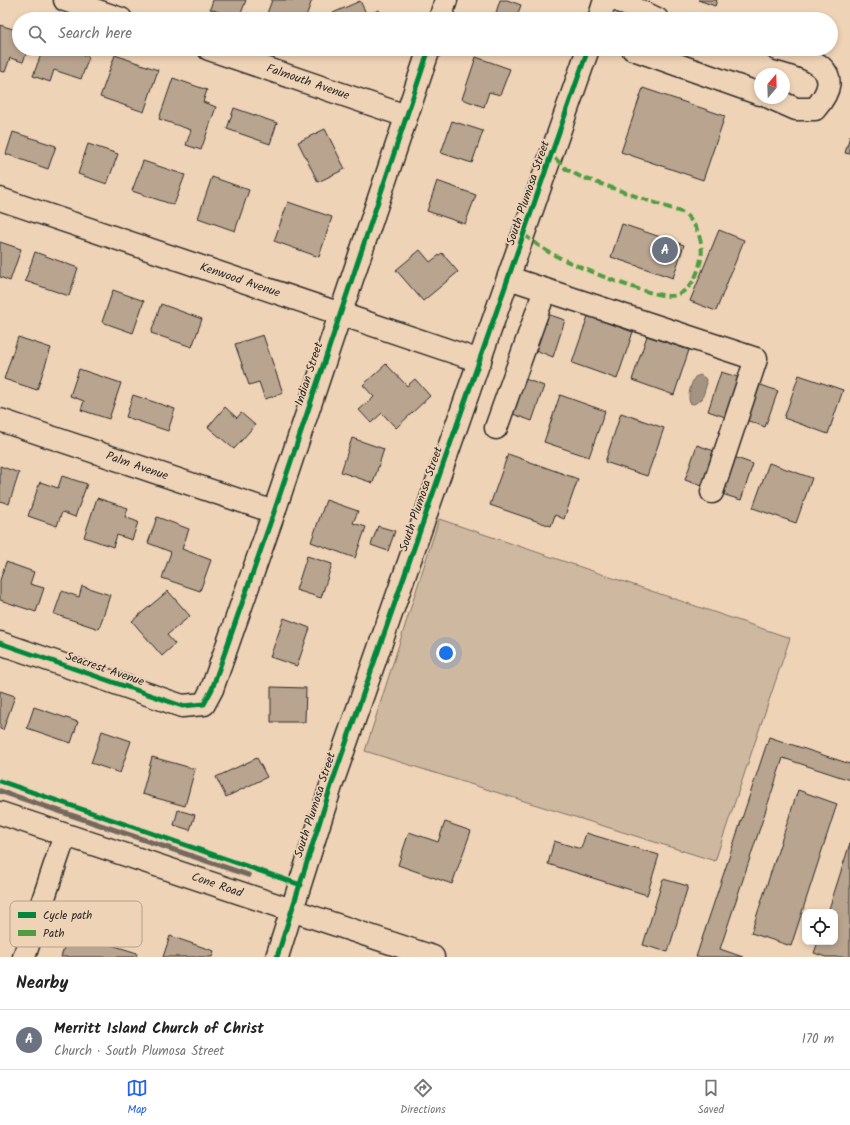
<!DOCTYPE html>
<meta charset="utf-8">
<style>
:root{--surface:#fff;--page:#f2f2f2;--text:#222;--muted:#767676;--line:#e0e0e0;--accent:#2563eb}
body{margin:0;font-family:Kalam,sans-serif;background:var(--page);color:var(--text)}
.controls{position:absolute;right:12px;bottom:12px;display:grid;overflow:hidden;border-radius:8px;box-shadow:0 2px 6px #0003}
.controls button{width:36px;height:36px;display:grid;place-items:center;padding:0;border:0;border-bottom:1px solid var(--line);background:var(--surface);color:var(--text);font:20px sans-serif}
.compass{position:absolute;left:754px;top:68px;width:36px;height:36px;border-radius:50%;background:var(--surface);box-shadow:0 2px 6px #0003;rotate:19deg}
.you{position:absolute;left:446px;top:653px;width:14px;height:14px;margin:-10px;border:3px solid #fff;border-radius:50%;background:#1a73e8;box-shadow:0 0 0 6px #1a73e833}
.badge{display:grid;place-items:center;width:26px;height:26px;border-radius:50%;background:var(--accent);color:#fff;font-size:13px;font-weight:700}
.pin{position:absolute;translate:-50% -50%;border:2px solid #fff;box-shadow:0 1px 4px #0006}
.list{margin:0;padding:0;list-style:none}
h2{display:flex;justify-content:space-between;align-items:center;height:52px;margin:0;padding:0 16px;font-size:17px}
h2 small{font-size:13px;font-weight:400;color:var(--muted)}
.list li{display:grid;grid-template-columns:26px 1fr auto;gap:12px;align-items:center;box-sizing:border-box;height:60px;padding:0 16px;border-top:1px solid var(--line)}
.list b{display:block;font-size:15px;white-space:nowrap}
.list p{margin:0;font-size:13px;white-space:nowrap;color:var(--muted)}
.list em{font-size:13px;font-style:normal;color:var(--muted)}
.icon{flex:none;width:22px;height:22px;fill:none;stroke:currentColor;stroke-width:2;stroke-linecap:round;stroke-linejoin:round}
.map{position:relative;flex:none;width:850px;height:957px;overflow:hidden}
.search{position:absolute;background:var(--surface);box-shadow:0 2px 6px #0003;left:12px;right:12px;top:12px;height:44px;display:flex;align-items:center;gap:10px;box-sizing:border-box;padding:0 14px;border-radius:22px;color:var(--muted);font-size:15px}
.sheet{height:112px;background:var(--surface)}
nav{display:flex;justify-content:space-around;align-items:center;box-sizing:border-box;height:56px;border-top:1px solid var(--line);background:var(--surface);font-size:11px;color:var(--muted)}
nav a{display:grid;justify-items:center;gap:2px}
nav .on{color:var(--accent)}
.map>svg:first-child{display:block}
.green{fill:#cfb8a0;stroke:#7d7266}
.water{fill:#a49381;stroke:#74695f}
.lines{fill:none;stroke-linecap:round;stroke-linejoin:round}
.stream{stroke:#74695f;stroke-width:5.5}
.building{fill:#b9a48f;stroke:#2b2b2b}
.minor-casing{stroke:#2b2b2b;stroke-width:25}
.minor{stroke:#efd3b6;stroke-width:22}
.quiet{stroke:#4f9d41;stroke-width:4;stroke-dasharray:8 4;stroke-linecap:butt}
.cycleway-casing{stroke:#efd3b6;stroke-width:8}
.cycleway{stroke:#00873e;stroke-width:5}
.labels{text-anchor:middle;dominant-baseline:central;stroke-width:3.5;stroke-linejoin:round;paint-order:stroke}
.street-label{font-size:12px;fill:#2b2b2b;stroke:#efd3b6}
.key{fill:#efd3b6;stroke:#b4a18c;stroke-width:1}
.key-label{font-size:11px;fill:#2b2b2b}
</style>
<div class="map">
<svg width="850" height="957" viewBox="0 0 850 957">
<rect width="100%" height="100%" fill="#efd3b6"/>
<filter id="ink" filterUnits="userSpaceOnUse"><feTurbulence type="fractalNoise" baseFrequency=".025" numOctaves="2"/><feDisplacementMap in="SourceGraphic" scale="8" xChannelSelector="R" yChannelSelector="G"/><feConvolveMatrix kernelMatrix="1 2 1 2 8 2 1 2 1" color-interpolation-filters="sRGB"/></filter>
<g filter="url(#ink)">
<path class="green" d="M439 519 790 638 715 861 365 751Z"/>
<path class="water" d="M700 375 705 378 707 383 702 399 694 404 690 403C687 396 691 383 695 377Z"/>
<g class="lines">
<path class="stream" d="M0 791 248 875"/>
</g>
<g class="building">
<path d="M213 0H246L239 19 210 9Z"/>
<path d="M272 0H312L305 19H265Z"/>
<path d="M500 0H507L521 5 516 19H494Z"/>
<path d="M698 0H717L715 6Z"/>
<path d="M360 1 367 15 379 10 383 19H336L333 13Z"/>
<path d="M0 25 19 31V49H28L23 62 10 58 5 72 0 71Z"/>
<path d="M43 49H66L89 57 81 79 54 70 50 82 33 76Z"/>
<path d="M115 55 158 70 144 112 100 97Z"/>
<path d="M476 57 510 69 500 95 489 92 484 107 462 99Z"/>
<path d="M173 78 207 90 203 102 216 107 201 150 186 145 191 130 159 119Z"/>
<path d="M643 88 725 116 703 180 621 152Z"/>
<path d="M234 108 277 123 270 144 227 129Z"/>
<path d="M452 121 483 131 472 163 441 153Z"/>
<path d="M325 129 345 169 318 182 298 142Z"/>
<path d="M13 132 56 146 48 169 6 154Z"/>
<path d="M850 136V154L845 153Z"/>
<path d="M88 144 118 154 107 184 78 174Z"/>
<path d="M143 161 185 175 174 205 132 191Z"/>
<path d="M212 177 249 190 235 231 198 218Z"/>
<path d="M437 181 476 195 465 224 427 211Z"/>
<path d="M288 202 332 217 319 257 274 241Z"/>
<path d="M622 224 684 245 673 278 611 257Z"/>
<path d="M719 230 744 240 716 311 690 301Z"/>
<path d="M0 242 21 249 10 281 0 277Z"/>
<path d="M420 250 430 262 442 253 458 272 423 301 396 270Z"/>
<path d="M35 252 78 268 69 296 25 281Z"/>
<path d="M113 290 144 301 133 333 102 322Z"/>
<path d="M161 304 202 319 192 347 151 333Z"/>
<path d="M547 314 565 320 553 357 533 349Z"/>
<path d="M588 316 633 332 617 379 572 363Z"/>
<path d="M263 335 283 393 265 399 259 382 249 385 235 344Z"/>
<path d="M647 336 689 350 674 395 632 380Z"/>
<path d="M18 337 51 348 37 390 4 379Z"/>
<path d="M386 364 407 386 415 379 430 396 396 428 382 413 371 423 359 410 374 397 363 385Z"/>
<path d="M79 369 121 383 109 419 81 410 84 401 70 396Z"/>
<path d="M721 372 741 378 728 418 708 411Z"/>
<path d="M799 375 843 390 828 434 784 418Z"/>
<path d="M525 379 544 386 532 421 513 414Z"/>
<path d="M758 384 778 391 765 427 746 420Z"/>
<path d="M133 395 175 409 168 431 126 417Z"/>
<path d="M560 395 605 411 589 457 544 442Z"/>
<path d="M225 407 237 418 241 413 255 425 234 449 208 427Z"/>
<path d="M621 413 664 428 647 476 605 462Z"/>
<path d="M352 438 384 449 373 483 341 472Z"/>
<path d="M697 445 717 452 705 487 685 480Z"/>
<path d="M508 454 578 479 564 519 555 515 551 526 490 505Z"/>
<path d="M734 457 753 464 741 500 722 494Z"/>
<path d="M769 463 812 478 796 523 753 508Z"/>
<path d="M0 466 19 473 9 504 0 501Z"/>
<path d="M62 476 87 484 75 517 62 512 57 526 28 516 40 482 58 488Z"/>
<path d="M97 498 128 508 125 517 138 522 132 540 117 535 113 547 84 537Z"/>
<path d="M326 500 358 511 353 523 366 527 355 558 311 542Z"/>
<path d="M157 517 189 529 182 549 211 560 200 591 162 578 171 552 148 543Z"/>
<path d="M378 526 395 531 388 551 371 545Z"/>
<path d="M307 556 332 564 321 598 296 590Z"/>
<path d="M6 562 34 572 30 584 44 588 36 612 0 600V580Z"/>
<path d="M82 586 110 595 99 629 54 614 62 591 79 597Z"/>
<path d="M168 591 190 616 167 635 175 644 162 656 132 621Z"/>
<path d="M284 618 310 628 297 666 270 657Z"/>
<path d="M271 687 306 688 305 722H271Z"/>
<path d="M0 691 15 696 3 730 0 729Z"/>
<path d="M34 707 78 722 71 743 27 728Z"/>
<path d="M102 731 131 741 120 773 91 763Z"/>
<path d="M769 737 850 764V780L783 758 720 949 743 957H696Z"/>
<path d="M152 757 195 769 185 806 142 794Z"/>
<path d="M257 758 267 777 226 797 216 777Z"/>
<path d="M798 790 837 804 791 946 751 933Z"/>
<path d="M178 810 195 815 190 830 174 825Z"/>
<path d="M445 822 471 831 452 884 398 865 409 832 438 842Z"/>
<path d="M586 833 659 855 647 895 548 864 554 841 581 849Z"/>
<path d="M850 843V957H826L814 953 818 942H835V912H828Z"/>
<path d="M663 879 688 886 668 952 643 945Z"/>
<path d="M73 921 96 929 93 939 137 953 136 957H61Z"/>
<path d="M170 936 214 951 212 957H163Z"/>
</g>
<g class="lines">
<g class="minor-casing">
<g id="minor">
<path d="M65 0 121 19"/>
<path d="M617 0 657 19"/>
<path d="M440 19 446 0"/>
<path d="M599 19 605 0"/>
<path d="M209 49 406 116"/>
<path d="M633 49 760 94"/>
<path d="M771 98 796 109H815C850 69 810 58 777 49"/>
<path d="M0 199 480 361"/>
<path d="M509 278 756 359 712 492"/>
<path d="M0 420 274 512"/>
<path d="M496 428 545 290"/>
<path d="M0 643 182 706 204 704 212 689 274 512 429 49"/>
<path d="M0 813 433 957"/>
<path d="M24 957 65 835"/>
<path d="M277 957 331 786 588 49"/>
</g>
</g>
<use href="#minor" class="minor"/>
<path class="quiet" d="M524 235C534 242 544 250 554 255 574 265 658 302 677 295 692 289 698 274 701 259 704 241 697 225 684 213L581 177 566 169 552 155"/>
<g class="cycleway-casing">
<g id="cycleway">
<path d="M0 643 182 706 204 704 212 689 274 512 429 49"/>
<path d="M0 781 301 885"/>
<path d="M277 957 331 786 588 49"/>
</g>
</g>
<use href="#cycleway" class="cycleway"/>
</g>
</g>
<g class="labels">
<g class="street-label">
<text transform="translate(308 82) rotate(19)">Falmouth Avenue</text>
<text transform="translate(528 193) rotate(-71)">South Plumosa Street</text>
<text transform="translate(240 280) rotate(19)">Kenwood Avenue</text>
<text transform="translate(309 374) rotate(-72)">Indian Street</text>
<text transform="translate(137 466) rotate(19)">Palm Avenue</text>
<text transform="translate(421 499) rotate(-71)">South Plumosa Street</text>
<text transform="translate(105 669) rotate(19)">Seacrest Avenue</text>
<text transform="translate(315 805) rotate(-72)">South Plumosa Street</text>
<text transform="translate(217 885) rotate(19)">Cone Road</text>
</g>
</g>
<rect x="10" y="901" width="132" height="46" rx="6" class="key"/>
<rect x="18" y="912" width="18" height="6" fill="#00873e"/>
<rect x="18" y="930" width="18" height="6" fill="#4f9d41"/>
<g class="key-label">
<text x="43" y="919">Cycle path</text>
<text x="43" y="937">Path</text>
</g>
</svg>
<div class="controls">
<button><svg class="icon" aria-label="locate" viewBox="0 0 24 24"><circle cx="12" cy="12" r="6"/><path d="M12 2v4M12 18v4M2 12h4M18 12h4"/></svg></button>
</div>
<svg class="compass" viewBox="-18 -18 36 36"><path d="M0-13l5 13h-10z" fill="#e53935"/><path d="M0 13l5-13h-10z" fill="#767676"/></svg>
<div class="you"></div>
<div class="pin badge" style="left:665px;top:250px;background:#6b7280">A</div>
<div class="search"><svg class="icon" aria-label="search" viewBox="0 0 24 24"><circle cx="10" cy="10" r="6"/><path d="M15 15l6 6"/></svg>Search here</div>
</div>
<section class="sheet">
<h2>Nearby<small></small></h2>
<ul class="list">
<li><span class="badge" style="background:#6b7280">A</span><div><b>Merritt Island Church of Christ</b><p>Church · South Plumosa Street</p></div><em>170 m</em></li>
</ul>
</section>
<nav>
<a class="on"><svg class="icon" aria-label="map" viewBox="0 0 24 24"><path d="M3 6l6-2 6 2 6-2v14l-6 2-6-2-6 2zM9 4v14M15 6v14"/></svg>Map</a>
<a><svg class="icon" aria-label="directions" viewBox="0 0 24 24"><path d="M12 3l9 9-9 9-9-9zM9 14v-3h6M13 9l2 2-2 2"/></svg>Directions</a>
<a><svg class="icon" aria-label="saved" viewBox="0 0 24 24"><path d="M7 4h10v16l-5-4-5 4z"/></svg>Saved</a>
</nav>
